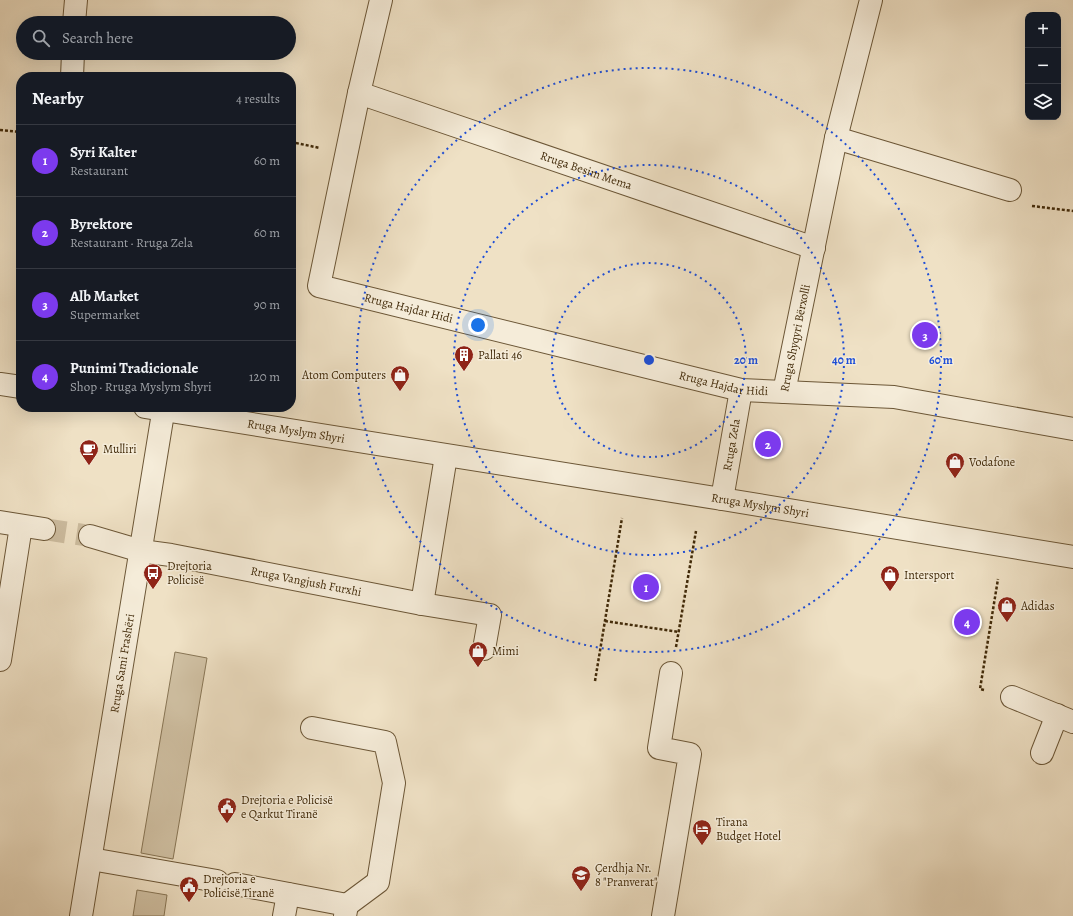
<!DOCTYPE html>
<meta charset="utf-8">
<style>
:root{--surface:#171b24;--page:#242831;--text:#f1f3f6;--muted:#9ea1a6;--line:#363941;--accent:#7c3aed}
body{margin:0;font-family:Alegreya,serif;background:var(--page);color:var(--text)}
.controls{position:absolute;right:12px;top:12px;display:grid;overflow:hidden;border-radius:8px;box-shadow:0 4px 16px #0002}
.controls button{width:36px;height:36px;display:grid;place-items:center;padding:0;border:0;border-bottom:1px solid var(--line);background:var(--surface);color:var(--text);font:20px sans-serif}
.you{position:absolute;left:478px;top:325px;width:14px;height:14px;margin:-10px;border:3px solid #fff;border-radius:50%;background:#1a73e8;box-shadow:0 0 0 6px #1a73e833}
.badge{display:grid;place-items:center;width:26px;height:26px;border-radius:50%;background:var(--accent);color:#fff;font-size:13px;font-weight:700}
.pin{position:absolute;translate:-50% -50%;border:2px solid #fff;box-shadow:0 1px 4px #0006}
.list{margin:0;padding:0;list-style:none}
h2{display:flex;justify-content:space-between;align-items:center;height:52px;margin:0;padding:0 16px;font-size:17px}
h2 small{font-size:13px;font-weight:400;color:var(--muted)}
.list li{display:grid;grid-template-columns:26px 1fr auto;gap:12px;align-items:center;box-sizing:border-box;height:72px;padding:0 16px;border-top:1px solid var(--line)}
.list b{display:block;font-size:15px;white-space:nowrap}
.list p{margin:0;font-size:13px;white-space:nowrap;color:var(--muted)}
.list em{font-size:13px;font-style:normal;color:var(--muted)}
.icon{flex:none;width:22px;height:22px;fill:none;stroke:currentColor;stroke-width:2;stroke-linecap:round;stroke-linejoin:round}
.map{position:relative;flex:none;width:1073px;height:916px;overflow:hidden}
.search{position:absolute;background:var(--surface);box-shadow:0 4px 16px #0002;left:16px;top:16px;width:280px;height:44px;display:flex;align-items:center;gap:10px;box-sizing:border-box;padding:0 14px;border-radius:22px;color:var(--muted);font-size:15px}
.panel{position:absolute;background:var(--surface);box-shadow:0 4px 16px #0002;left:16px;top:72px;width:280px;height:340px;border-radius:16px}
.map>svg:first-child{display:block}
.green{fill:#d1c2a5;stroke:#887656}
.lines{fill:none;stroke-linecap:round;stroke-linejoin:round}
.minor-tunnel{stroke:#ccbc9f;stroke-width:22;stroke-dasharray:22 11;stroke-linecap:butt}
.minor-casing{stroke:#6c5737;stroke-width:24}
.path{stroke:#402908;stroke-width:2.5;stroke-dasharray:3 2;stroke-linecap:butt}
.minor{stroke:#f5ecd9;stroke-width:22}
.ring{fill:none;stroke:#1d4ed8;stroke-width:2;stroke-dasharray:2 4}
.labels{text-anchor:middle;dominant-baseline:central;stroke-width:3;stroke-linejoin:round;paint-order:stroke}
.street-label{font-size:12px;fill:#402908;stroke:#f5ecd9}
.poi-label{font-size:12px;fill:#402908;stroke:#f5ecd9;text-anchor:start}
.centre{fill:#1d4ed8;stroke:#f5ecd9;stroke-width:2}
.ring-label{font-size:12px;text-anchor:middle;font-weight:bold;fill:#1d4ed8;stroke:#f5ecd9;stroke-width:3;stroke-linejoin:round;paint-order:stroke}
</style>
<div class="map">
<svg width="1073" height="916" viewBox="0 0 1073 916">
<rect width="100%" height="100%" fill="#efe1c5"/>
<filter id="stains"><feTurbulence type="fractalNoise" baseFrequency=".005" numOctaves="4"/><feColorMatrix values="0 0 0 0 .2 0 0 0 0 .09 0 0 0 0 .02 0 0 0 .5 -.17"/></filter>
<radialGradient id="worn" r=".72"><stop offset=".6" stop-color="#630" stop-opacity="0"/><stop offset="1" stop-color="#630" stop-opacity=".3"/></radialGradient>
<g class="green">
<path d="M175 652 207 658 173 859 141 853Z"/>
<path d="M137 890 167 895 164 916H133Z"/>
</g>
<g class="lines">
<path class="minor-tunnel" d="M44 529 90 536"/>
<g class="minor-casing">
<g id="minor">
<path id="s1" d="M381 0 359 93 319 286 741 390 894 397 1073 429"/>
<path d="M74 23 76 0"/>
<path d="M72 77 73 53"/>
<path id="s2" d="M359 93 814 248"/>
<path d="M836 138 1010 190"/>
<path d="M0 384 21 387"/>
<path id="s3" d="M784 392 836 138 871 0"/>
<path id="s4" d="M145 407 722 499 1073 557"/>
<path id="s5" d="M722 499 741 390"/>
<path d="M0 522 44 529"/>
<path id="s6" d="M90 536 141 551 171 555 422 604 490 615 484 649"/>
<path d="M422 604 446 456"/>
<path d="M0 660 21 526"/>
<path d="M1012 697 1073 722"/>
<path d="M312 728 385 742 394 783 378 882 347 905"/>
<path d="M1042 753 1057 715"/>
<path d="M91 859 217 881"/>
<path d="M235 884 347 905 345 916"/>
<path id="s7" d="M81 916 164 407"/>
<path d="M284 916 288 894"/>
<path d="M663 916 690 754 659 748 671 673"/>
</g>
</g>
<g class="path">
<path d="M0 130 21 132"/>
<path d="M291 142 320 148"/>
<path d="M1032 206 1073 211"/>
<path d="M605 621 679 632"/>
<path d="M676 647 696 531"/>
<path d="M595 681 622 518"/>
<path d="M984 690 980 689 998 579"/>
</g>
<use href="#minor" class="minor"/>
</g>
<g class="ring">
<circle cx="649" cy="360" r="97"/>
<circle cx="649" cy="360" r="195"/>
<circle cx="649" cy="360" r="292"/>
</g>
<defs>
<g id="building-pin" transform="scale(1)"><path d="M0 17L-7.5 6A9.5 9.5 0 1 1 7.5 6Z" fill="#8f2418" stroke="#f5ecd9"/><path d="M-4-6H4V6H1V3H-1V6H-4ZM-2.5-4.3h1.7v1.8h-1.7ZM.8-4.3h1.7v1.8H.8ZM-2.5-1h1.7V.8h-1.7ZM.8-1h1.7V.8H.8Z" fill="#fff"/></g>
<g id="shop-pin" transform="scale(1)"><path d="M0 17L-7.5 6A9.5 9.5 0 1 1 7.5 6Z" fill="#8f2418" stroke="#f5ecd9"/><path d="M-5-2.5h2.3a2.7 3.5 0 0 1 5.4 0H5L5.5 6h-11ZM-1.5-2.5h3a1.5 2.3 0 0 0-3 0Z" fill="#fff"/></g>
<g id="cafe-pin" transform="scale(1)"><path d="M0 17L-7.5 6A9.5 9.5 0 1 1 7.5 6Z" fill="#8f2418" stroke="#f5ecd9"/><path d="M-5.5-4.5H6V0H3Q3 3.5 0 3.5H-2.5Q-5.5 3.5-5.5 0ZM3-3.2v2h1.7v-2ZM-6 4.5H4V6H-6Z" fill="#fff"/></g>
<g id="bus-pin" transform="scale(1)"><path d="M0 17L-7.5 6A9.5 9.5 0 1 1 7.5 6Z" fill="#8f2418" stroke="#f5ecd9"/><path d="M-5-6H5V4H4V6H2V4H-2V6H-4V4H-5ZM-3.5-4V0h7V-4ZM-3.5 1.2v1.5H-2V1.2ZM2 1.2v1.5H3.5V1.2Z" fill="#fff"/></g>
<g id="civic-pin" transform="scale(1)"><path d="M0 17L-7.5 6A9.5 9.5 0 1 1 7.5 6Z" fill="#8f2418" stroke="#f5ecd9"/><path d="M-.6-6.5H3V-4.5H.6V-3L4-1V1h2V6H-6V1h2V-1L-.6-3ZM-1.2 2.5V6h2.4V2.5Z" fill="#fff"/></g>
<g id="hotel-pin" transform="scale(1)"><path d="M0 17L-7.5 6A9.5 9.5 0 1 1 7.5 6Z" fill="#8f2418" stroke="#f5ecd9"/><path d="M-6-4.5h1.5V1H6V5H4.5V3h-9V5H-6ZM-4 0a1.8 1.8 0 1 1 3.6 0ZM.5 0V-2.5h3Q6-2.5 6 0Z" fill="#fff"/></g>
<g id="school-pin" transform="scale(1)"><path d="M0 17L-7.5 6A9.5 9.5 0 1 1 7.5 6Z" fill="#8f2418" stroke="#f5ecd9"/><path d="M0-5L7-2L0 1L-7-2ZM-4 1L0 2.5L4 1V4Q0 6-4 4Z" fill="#fff"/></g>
</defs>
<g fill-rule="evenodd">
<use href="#building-pin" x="464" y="355"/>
<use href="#shop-pin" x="400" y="375"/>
<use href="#cafe-pin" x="89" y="449"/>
<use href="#shop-pin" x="955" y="462"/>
<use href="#bus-pin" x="153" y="573"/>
<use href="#shop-pin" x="890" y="575"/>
<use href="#shop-pin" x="1007" y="606"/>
<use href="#shop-pin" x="478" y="651"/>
<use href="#civic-pin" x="227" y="807"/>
<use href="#hotel-pin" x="702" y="829"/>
<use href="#school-pin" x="581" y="875"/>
<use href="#civic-pin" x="189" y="886"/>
</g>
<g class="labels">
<g class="street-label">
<text stroke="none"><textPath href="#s2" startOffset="240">Rruga Besim Mema</textPath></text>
<text stroke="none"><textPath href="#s1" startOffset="385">Rruga Hajdar Hidi</textPath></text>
<text stroke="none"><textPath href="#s3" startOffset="55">Rruga Shyqyri Bërxolli</textPath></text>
<text stroke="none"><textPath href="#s1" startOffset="709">Rruga Hajdar Hidi</textPath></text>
<text stroke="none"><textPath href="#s4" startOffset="153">Rruga Myslym Shyri</textPath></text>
<text stroke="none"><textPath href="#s5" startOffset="55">Rruga Zela</textPath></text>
<text stroke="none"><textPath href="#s4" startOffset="623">Rruga Myslym Shyri</textPath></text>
<text stroke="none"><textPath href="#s6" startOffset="221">Rruga Vangjush Furxhi</textPath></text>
<text stroke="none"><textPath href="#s7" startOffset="256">Rruga Sami Frashëri</textPath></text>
</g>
<g class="poi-label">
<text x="478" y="355">Pallati 46</text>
<text x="386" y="375" text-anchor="end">Atom Computers</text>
<text x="103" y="449">Mulliri</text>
<text x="969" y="462">Vodafone</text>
<text x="167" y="566">Drejtoria<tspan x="167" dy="14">Policisë</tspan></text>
<text x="904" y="575">Intersport</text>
<text x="1021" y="606">Adidas</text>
<text x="492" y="651">Mimi</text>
<text x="241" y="800">Drejtoria e Policisë<tspan x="241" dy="14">e Qarkut Tiranë</tspan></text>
<text x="716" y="822">Tirana<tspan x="716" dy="14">Budget Hotel</tspan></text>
<text x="595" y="868">Çerdhja Nr.<tspan x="595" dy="14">8 "Pranverat"</tspan></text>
<text x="203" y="879">Drejtoria e<tspan x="203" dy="14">Policisë Tiranë</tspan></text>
</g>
</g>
<circle cx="649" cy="360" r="6" class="centre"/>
<g class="ring-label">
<text x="746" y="364">20 m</text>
<text x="844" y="364">40 m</text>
<text x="941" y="364">60 m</text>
</g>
<rect width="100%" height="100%" filter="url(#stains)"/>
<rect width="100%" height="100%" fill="url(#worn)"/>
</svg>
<div class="controls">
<button>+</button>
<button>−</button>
<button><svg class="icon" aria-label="layers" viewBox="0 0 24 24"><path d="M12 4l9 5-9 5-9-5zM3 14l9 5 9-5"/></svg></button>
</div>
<div class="you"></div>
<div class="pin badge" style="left:646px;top:587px">1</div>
<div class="pin badge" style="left:768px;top:444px">2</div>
<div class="pin badge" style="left:925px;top:335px">3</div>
<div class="pin badge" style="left:967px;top:622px">4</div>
<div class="search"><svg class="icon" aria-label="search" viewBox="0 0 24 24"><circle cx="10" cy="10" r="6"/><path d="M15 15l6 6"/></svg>Search here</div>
<section class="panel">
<h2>Nearby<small>4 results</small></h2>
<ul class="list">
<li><span class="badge">1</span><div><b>Syri Kalter</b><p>Restaurant</p></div><em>60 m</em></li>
<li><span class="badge">2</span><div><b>Byrektore</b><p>Restaurant · Rruga Zela</p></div><em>60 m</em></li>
<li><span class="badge">3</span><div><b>Alb Market</b><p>Supermarket</p></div><em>90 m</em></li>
<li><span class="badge">4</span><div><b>Punimi Tradicionale</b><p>Shop · Rruga Myslym Shyri</p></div><em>120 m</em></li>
</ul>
</section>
</div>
